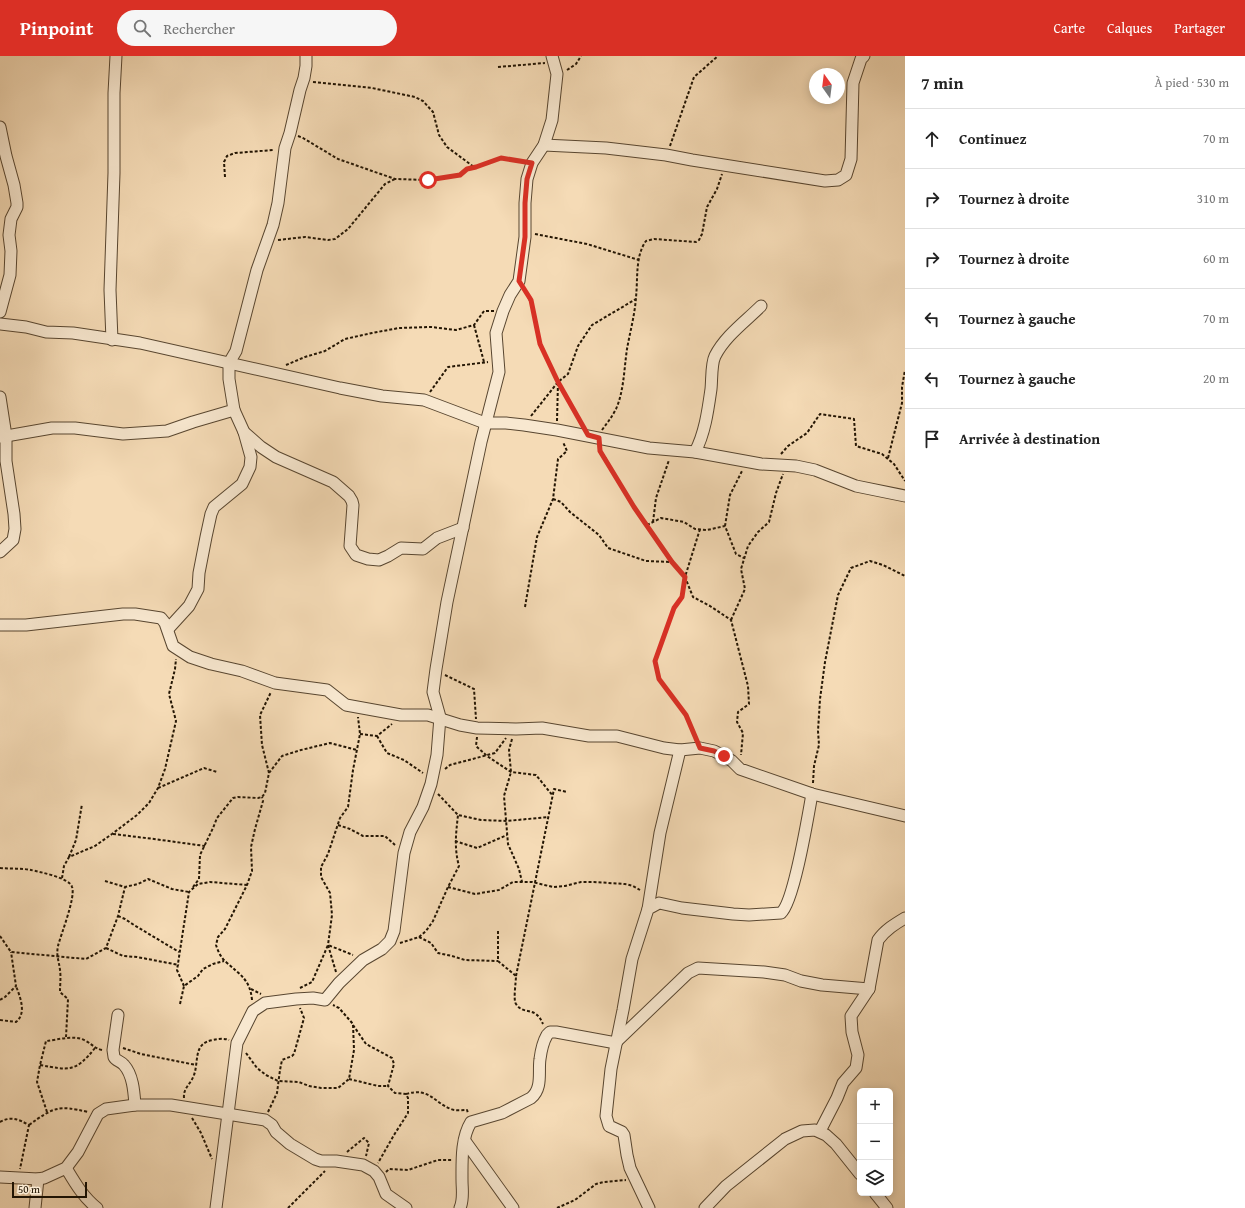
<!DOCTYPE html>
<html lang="fr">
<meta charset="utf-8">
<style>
:root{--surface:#fff;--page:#f6f6f6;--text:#222;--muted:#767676;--line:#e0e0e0;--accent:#d93025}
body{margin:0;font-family:"Gentium Book Plus",serif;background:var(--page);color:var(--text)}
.controls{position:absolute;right:12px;bottom:12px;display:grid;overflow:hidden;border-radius:6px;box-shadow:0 2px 10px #0003}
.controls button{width:36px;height:36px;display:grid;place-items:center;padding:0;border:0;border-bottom:1px solid var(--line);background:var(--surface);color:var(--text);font:20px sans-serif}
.compass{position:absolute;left:809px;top:12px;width:36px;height:36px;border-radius:50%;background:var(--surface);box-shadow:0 2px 10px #0003;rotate:346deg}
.scale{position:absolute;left:12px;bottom:10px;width:75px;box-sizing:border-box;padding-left:4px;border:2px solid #231503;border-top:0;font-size:11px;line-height:14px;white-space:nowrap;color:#231503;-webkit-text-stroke:3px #f8e8d0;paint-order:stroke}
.stop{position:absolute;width:12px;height:12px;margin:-9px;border:3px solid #d93025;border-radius:50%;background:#fff}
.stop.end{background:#d93025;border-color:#fff;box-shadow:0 1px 4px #0008}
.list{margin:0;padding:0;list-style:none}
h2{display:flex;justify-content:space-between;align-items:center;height:52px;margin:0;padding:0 16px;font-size:17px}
h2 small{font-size:13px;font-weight:400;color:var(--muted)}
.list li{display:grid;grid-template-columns:26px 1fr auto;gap:12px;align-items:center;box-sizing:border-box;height:60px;padding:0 16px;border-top:1px solid var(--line)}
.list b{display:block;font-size:15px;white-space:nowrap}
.list em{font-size:13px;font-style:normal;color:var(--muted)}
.icon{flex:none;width:22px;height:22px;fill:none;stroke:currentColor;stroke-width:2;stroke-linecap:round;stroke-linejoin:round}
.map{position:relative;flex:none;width:905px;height:1152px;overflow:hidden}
header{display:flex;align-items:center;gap:24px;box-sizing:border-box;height:56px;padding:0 20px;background:var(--accent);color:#fff}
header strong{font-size:19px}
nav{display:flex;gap:22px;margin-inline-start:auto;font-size:14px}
.search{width:280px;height:36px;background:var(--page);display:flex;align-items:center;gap:10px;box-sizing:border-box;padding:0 14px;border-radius:22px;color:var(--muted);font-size:15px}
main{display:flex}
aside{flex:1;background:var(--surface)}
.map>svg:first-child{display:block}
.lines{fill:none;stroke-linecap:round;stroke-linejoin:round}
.minor-casing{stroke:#584630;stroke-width:13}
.path{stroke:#231503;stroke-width:2;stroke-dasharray:3 2;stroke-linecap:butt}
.minor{stroke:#f8e8d0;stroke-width:11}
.route{stroke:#d93025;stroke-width:5}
</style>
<header>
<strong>Pinpoint</strong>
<div class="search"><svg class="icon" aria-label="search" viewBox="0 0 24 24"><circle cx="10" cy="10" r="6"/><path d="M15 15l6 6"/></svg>Rechercher</div>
<nav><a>Carte</a><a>Calques</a><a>Partager</a></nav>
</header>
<main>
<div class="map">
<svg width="905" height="1152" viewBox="0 0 905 1152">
<rect width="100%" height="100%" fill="#f5dbb6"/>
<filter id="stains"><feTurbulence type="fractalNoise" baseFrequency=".005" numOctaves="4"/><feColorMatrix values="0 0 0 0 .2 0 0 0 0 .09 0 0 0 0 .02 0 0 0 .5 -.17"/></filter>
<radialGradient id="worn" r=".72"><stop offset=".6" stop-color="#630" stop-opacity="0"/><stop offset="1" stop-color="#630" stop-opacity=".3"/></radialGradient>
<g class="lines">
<g class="minor-casing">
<g id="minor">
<path d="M0 71 6 100 14 129 17 147V151L11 163 9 179 11 195 10 219 0 256"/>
<path d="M544 89 606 92 666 99 692 104 825 125 838 124 846 119 851 103 853 27 861 3 864 0"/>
<path d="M0 268 26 271 46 276 73 277 140 287 340 332 382 340 424 344 485 367H506L524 369 557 374 649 392 695 396 761 408 796 410 815 414 856 430 905 440"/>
<path d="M112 284 110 234 114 117V37L116 0"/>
<path d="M0 341 6 380V405L14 458 15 473 13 484 0 496"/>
<path d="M234 354 244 376 261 391 276 401 333 426 349 440 352 445 353 449 350 490 356 499 368 503 379 504 388 500 401 492 423 493 437 482 463 472"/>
<path d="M0 381 52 372H75L123 378 167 375 193 366 234 354 229 323V307L236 295 257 214 273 169 278 147 285 92 290 77 300 34 304 22 306 10V0"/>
<path d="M695 396C705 377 708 354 711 333 712 324 711 308 715 300 725 280 746 265 761 250"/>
<path d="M0 569H26L123 558H135L161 562 165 567 173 590 190 601 211 608 242 615 275 627 327 634 346 649 401 659H428L460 669 477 672 516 673 542 672 589 680H617L664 692 680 694 700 692 714 695 724 700 732 705 740 713 812 738 905 760"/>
<path d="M168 573 189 550 198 533 199 517 206 481 211 458 214 451 242 428 250 411 251 401 244 376"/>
<path d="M648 853 660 777 680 694"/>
<path d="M118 959 113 994 114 1001C116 1005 121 1005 124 1009 133 1019 134 1036 135 1049"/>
<path d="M616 986 688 917 698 912 764 916 785 919 801 925 822 929 869 933"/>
<path d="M820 1075 837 1042 843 1027 856 1012 858 999 852 976 851 960 869 933 878 884C885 874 895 868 905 862"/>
<path d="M465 1085 513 1152"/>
<path d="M66 1112C75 1127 83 1141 97 1152"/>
<path d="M0 1121 38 1123 44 1122 66 1112 78 1096 98 1058 106 1053 135 1049H171L265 1064 272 1069 276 1076 290 1088 315 1103 321 1105H336L363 1109 374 1115 379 1121 386 1138 406 1152"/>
<path d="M875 1137 887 1152"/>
<path d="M35 1152 38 1123"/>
<path d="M216 1152 237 987 253 955 265 947 296 943 313 942 325 944 339 927 363 904 382 893 390 885 394 875 404 797 410 776 423 751 431 728 437 699 440 661 433 636 436 613 447 546 481 386 499 316 496 277 503 255 510 239 519 225 525 181V147L527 123 532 107 544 89 552 64 557 18 552 0"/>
<path d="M460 1152C464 1143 462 1133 462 1124 462 1105 461 1082 471 1066L502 1057 531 1042C543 1032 538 1016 540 1003 541 995 543 986 547 979L550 976H556L616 987"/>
<path d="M649 1152 630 1112 627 1099 624 1079 622 1076 609 1070 606 1060 611 1013 623 954 632 903 648 853 659 847 682 852 733 858 749 859 781 857C794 846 808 760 812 738"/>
<path d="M705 1152 726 1130 785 1083 802 1075 815 1074 826 1079 836 1088 860 1118"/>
</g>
</g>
<g class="path">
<path d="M498 11 545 7"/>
<path d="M567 14 576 8 581 0"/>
<path d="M313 26 372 32 415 41 423 45 433 56 439 79 447 91 474 111"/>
<path d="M298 80 303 82 338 103 395 123 428 124 460 119 467 113 475 111 501 102 523 105"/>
<path d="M670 90 694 21 718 0"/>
<path d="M225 121 224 106 227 100 235 97 274 94"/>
<path d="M535 178 587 188 639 204"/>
<path d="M278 184 305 181 328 184 335 183 348 173 385 128 395 123"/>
<path d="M525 235C535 251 534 270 541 288 551 316 567 342 581 368"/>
<path d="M474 269 484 306"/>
<path d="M286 309 305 301 325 295 345 283 372 277 399 272 431 271 456 274 474 269 484 255H494"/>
<path d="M430 336 448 311 488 306"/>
<path d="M531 360 558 326 568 318 578 290 592 269 636 243"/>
<path d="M557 365 558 326"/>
<path d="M602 374C607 367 612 361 616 353 624 335 624 313 627 293 630 276 635 258 636 241 638 223 635 200 646 185L654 183 696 186 699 184 702 178 707 151 717 133 722 118"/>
<path d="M600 393 634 451 671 506 685 521 682 541 674 552 655 605 659 623 686 659 696 683"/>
<path d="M781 398 788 390 807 377 820 358 854 363 856 390 882 398 894 408 905 425"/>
<path d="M888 402 902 347V331L905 314"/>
<path d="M553 443 561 446 570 456 599 479 608 492 646 505 671 506"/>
<path d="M653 466 656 442 669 404"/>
<path d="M647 469 661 462 684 466 695 473 707 474 725 470 736 498 744 502"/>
<path d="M725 470 730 439 742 415"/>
<path d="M700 473 685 521 693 541 710 550 731 564 748 630 749 648 738 656 737 666 743 677 741 699"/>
<path d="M525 551 537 481 553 443 558 403 567 395 563 386"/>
<path d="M731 564 745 533 741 513 748 490 758 476 769 466 776 437 783 418"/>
<path d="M445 619 474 633 476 663"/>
<path d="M360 678 377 680 392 668"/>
<path d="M377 680 387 697 404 704 423 717"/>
<path d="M477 681 476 690 487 700 511 716 536 719 553 740"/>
<path d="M512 683 509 694 511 716 504 740 508 788 519 813 522 826"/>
<path d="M445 713 450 709 495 697 506 682"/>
<path d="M269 717 262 689 260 659 271 636"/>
<path d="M813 727 814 710 819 689 818 675 820 643 825 606 838 539 851 512 870 505 883 509 905 520"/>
<path d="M158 732 204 712 217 716"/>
<path d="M438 738 458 759 481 764 507 765 548 761"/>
<path d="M338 769 350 773 363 780H385L395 789"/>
<path d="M113 778 154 783 205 790"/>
<path d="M455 785 477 792 507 779"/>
<path d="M69 801 76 784 82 748"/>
<path d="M0 812C10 813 21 812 31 814 40 816 70 822 72 831 76 841 61 878 58 890 56 900 59 905 60 914 61 921 60 929 60 936L68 943 66 981"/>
<path d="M62 822 64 810 69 801 95 790 112 778 137 759 149 747 158 732 165 713 176 665 169 638 175 613 176 603"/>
<path d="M105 825 125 831 138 828 148 823 172 833 189 836"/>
<path d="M193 831 199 823 200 799 213 772 217 762 233 742 238 741 258 742 262 741 265 737 269 717 282 700 301 694 330 687 357 694"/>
<path d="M448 831 475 838 499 834 513 826H532L553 831 565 830 581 826H594L625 828 633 830 640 834"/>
<path d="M118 860 125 863 134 869 179 896"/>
<path d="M498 875V905L516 920C516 926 513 944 516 948 524 960 535 949 543 968"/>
<path d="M0 880 11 896 86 903 106 892 118 860 125 831"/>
<path d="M419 881 431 887 438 897 452 900 465 904 498 905"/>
<path d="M400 887 419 881 426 875 433 865 448 831 459 810C454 792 456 777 458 759"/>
<path d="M106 892 123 900 137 901 179 909"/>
<path d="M336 916 328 889 332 859 330 837 321 821V811L328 798 340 762 348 751 353 714 360 678 358 661"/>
<path d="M516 920 554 733 567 736"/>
<path d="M184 930 177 914 189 836 198 828 210 826 247 829"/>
<path d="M300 932 312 926 328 889 353 899"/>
<path d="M251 933 261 938"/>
<path d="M0 944 5 941 16 930 11 896"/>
<path d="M252 944C250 923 240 919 226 906 221 902 218 895 216 889L218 881 225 873 247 829 252 815 251 791 255 773 263 745 262 741"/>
<path d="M180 948 184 930 198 920 203 913 213 908 224 905"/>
<path d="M0 964 16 966C27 957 20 941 16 930"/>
<path d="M353 969 366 988 392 1002 394 1008 388 1030 395 1037 406 1038 408 1042V1057L394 1079 378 1107"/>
<path d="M123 992 141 998 196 1009"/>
<path d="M246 997 257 1012 266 1019 278 1025 299 1026 309 1030 321 1032H338L349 1023 354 994 353 968 339 952 333 949"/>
<path d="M40 1009C69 1014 75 1017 95 992"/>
<path d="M349 1023 378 1030H388"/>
<path d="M406 1038C430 1031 434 1047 451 1053 455 1055 462 1054 467 1054L468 1057"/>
<path d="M184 1042C183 1032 191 1028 194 1019 199 1005 193 987 213 984 218 983 224 982 229 984"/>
<path d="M47 1056 37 1026 40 1009 46 985C58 984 75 978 86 985 93 989 94 992 102 994"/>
<path d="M268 1056 277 1037 280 1014 282 1004 292 1000 294 998 304 962 300 952"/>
<path d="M192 1062 201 1077 212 1103"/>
<path d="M0 1066C11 1060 18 1063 29 1069L20 1113"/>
<path d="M29 1069C54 1051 58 1049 88 1056"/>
<path d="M347 1096 364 1082 369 1087 366 1100"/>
<path d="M386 1116 389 1113 408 1114 438 1104H452"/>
<path d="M288 1152 325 1115"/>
<path d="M557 1152 575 1144 596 1128 604 1126 626 1124"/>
</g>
<use href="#minor" class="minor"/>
</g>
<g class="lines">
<path class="route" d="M428 124 460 119 467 113 476 111 501 102 532 107 527 123 525 147V181L519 225 531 244 540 288 558 326 588 379 599 382 600 395 634 451 672 506 685 521 682 541 674 552 655 605 659 623 686 659 700 692 714 695 724 700"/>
</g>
<rect width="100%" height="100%" filter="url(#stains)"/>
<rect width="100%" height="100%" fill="url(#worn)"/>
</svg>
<div class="controls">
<button>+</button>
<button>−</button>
<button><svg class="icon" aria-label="layers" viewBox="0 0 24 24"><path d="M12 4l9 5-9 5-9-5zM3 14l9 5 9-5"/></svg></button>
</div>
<svg class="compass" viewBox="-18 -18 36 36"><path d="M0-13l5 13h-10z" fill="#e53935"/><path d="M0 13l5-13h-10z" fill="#767676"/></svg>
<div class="scale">50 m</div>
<div class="stop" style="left:428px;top:124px"></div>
<div class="stop end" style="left:724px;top:700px"></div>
</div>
<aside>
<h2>7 min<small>À pied · 530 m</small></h2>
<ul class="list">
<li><svg class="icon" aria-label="ahead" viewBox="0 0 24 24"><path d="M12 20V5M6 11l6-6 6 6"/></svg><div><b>Continuez</b></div><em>70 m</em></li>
<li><svg class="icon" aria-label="right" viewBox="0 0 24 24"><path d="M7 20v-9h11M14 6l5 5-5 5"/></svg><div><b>Tournez à droite</b></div><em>310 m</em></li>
<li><svg class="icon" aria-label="right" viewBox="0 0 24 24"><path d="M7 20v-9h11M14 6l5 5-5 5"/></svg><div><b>Tournez à droite</b></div><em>60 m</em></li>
<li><svg class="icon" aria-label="left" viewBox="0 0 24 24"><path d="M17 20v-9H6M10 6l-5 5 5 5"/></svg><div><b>Tournez à gauche</b></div><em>70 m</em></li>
<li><svg class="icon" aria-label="left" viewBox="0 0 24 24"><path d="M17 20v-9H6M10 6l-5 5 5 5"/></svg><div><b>Tournez à gauche</b></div><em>20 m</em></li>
<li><svg class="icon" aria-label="arrive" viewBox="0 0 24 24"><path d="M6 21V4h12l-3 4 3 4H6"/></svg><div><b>Arrivée à destination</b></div></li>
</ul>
</aside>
</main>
